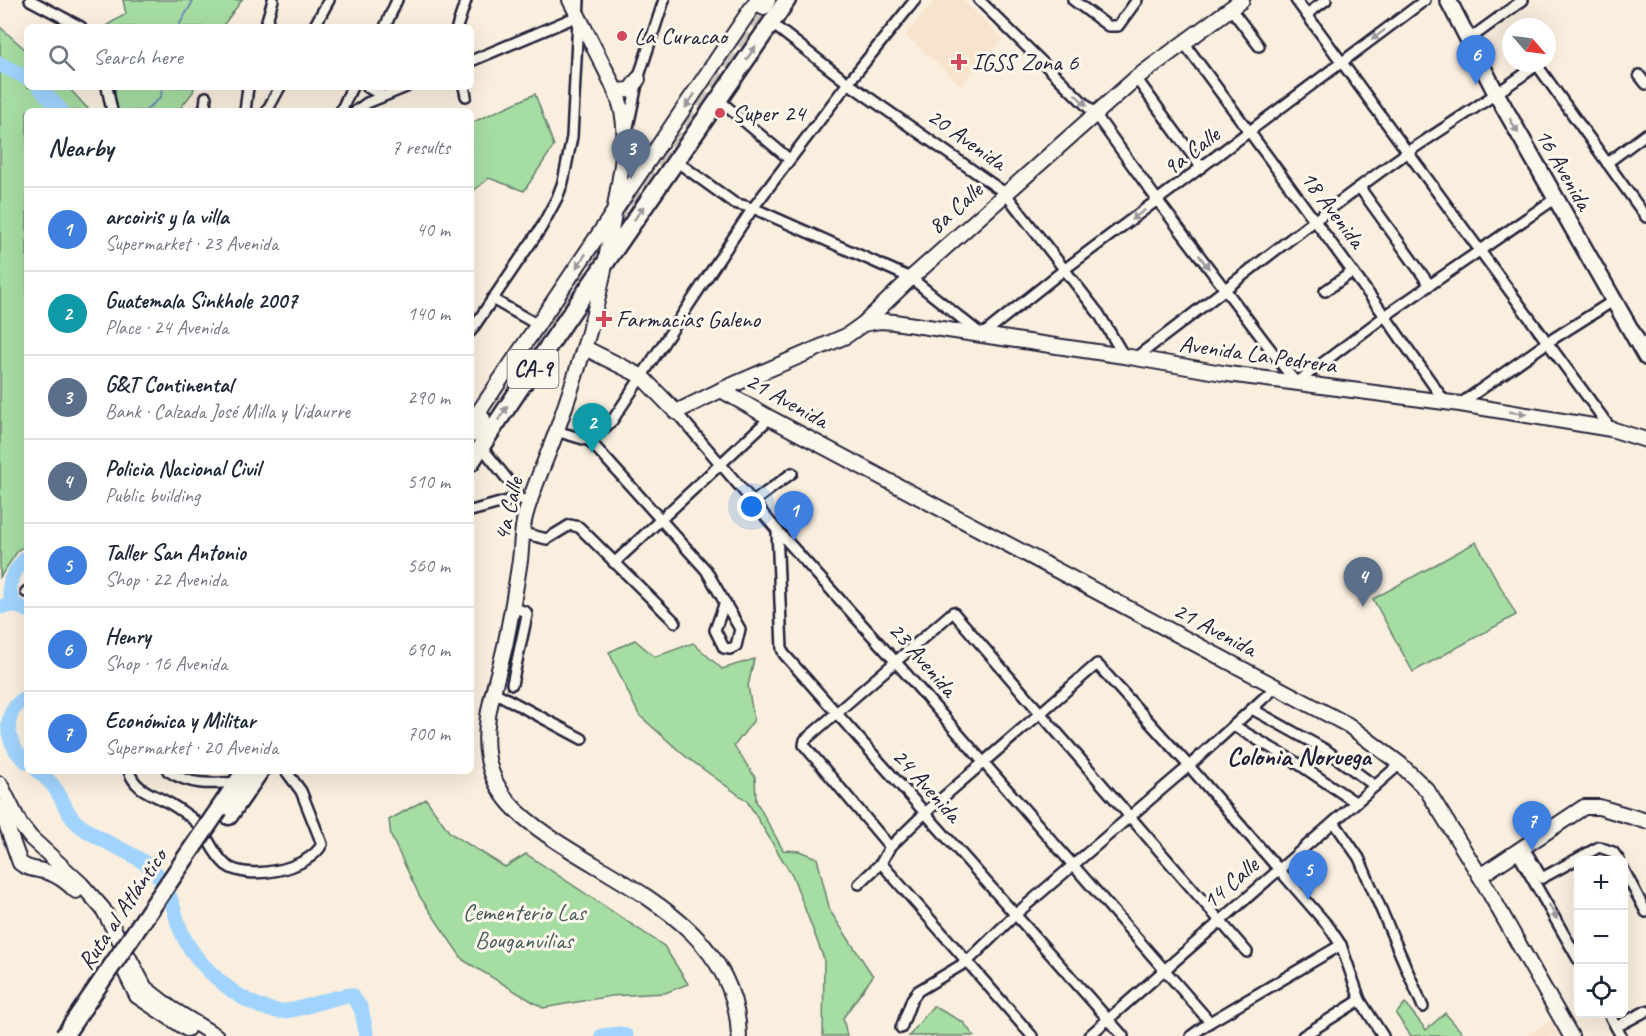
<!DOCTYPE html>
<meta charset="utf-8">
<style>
:root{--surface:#fff;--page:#f6f6f7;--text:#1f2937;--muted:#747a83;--line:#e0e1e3;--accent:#2563eb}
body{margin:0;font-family:Caveat,sans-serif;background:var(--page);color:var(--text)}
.controls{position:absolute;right:18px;bottom:18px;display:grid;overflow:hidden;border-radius:9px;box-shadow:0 6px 24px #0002}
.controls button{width:54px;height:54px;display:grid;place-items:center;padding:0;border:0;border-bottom:2px solid var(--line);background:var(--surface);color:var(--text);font:30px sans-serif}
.compass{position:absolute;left:1502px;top:18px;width:54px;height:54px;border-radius:50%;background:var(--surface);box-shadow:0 6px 24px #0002;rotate:118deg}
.you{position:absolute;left:752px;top:507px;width:21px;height:21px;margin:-15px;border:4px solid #fff;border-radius:50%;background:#1a73e8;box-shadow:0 0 0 9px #1a73e833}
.badge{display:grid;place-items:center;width:39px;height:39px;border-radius:50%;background:var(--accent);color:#fff;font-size:20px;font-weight:700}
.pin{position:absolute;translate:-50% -50px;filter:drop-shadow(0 2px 3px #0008)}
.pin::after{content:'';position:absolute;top:32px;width:21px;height:18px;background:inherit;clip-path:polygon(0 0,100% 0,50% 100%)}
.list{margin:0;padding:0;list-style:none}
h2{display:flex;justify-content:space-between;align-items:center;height:78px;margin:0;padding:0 24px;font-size:26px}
h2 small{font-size:20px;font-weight:400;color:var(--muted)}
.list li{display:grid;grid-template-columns:39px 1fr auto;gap:18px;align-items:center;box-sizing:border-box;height:84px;padding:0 24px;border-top:2px solid var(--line)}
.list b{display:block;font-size:22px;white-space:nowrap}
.list p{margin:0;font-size:20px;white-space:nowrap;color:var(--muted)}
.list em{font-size:20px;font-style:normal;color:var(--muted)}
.icon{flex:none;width:33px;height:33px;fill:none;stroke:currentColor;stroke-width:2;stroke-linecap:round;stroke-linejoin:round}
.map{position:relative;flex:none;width:1646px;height:1036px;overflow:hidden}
.search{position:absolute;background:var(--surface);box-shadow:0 6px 24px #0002;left:24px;top:24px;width:450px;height:66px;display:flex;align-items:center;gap:15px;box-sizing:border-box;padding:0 21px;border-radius:9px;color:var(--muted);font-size:22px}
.panel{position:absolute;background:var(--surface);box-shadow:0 6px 24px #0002;left:24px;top:108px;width:450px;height:666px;border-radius:9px}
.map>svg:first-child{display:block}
.built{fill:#f8e3cd}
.green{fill:#a6dda2;stroke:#64806e;stroke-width:1.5}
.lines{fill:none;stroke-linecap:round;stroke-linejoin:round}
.stream{stroke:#6e8db0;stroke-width:2}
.river{stroke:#a0d4fe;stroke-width:15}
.highway-tunnel{stroke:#cfc5bd;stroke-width:16;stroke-dasharray:16 8;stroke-linecap:butt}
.street-casing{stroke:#22223b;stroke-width:14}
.secondary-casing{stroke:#22223b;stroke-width:18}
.primary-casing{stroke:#22223b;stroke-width:20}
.highway-casing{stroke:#22223b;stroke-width:21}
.street{stroke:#fbf7ec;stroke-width:9}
.secondary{stroke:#fbf7ec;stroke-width:14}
.primary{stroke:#fbf7ec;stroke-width:15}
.highway{stroke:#fbf7ec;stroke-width:16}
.highway-bridge-casing{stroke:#22223b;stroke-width:21;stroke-linecap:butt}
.highway-bridge{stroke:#fbf7ec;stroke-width:16}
.oneway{fill:#99979c}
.poi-dot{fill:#d1495b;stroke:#fbf7ec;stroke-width:2}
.labels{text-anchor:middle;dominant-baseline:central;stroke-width:6;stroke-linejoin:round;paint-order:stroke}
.shield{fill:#fbf7ec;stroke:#636270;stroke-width:1.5}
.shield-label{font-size:22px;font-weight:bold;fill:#22223b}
.poi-label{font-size:24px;fill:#22223b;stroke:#fbf7ec;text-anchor:start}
.street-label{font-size:24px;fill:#22223b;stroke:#fbf7ec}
.park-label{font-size:24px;fill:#4a5a5a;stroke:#fbf7ec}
.neighbourhood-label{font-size:26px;font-weight:bold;fill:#22223b;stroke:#fbf7ec}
</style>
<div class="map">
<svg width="1646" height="1036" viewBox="0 0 1646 1036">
<rect width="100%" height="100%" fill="#faeede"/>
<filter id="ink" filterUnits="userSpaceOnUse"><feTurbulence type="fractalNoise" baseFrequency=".0167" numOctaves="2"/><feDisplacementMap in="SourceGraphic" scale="12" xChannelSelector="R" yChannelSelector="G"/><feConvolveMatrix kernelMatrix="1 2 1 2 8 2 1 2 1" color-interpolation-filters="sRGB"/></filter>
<g filter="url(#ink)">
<g class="built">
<path d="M936 0H963L1003 39 961 85 905 35Z"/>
<path d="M1551 1020 1560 1036H1527Z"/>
</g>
<g class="green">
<path d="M123 0H242L222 27H104L126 14Z"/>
<path d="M0 27 27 51V87H68L90 111H27V546L19 549 0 577Z"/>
<path d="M116 87H194L193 92 178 111H112Z"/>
<path d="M535 94 554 146 524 191 489 178 471 193V123Z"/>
<path d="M1476 542 1516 615 1413 672 1373 599Z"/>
<path d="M635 640 655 657 693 643 722 669 754 659 748 686 754 720 734 746 755 777 756 801 783 850 799 851 817 858 830 911 873 976 843 1018 847 1036H823L824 959 793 877 747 801 685 756 639 715 609 652Z"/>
<path d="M426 799 450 833 505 867 526 854 664 946 688 984 665 993 611 996 543 1008 463 960 420 897 391 836 389 820Z"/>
<path d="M1405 1003 1426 1030 1445 1013 1465 1036H1411L1396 1014Z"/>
<path d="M933 1006 963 1022 974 1036H909Z"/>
</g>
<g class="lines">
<g class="stream">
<path d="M178 27 192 3 191 0"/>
<path d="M145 111 161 97 162 87"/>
</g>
<g class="river">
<path d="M0 64 27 78"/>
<path d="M39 87 62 111"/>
<path d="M15 605C3 585 13 572 27 557"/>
<path d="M0 607 15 605 27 610"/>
<path d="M27 697C0 712 5 744 27 762"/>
<path d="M38 771C43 776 50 781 54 787 63 798 65 812 76 822 97 842 138 852 156 873 173 894 172 908 181 931 193 964 249 1014 285 1011 307 1009 328 997 351 995L361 1008 367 1036"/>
<path d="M602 1036 619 1034 626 1036"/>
</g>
<path class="highway-tunnel" d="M520 362 764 6"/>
<g class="street-casing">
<g id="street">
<path d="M30 0 81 27"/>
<path d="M979 0 1095 114 1158 201 1296 383 1385 316 1556 198"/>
<path d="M1073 0 1108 26H1118L1137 0"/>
<path d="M1296 0 1611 429"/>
<path d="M1231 9 1259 46"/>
<path d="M1307 14 1326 0"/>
<path d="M771 23 848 83 1005 193 1099 314 1124 356"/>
<path d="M265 27 273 0"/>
<path d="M314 27 329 0"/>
<path d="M385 27 397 0"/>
<path d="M457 27 466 0"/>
<path d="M1468 40 1523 0"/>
<path d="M1184 43 1385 316 1445 402"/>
<path d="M471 61 578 16"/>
<path d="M1639 75 1646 84"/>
<path d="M1136 78 1201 167"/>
<path d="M107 87 112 111"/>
<path d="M367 87 383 96"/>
<path d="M464 87 466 96"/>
<path d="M719 100 789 159"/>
<path d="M203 111 205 106 206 97"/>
<path d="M245 111 248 87"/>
<path d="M267 111 280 87"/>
<path d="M341 111 352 87"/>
<path d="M356 111 367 103 406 87"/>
<path d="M628 127 638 79 664 0"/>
<path d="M676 161 734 203 753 208 911 278 982 335 1065 269 1425 0"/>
<path d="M1607 163 1646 134"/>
<path d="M1360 188 1429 284"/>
<path d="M1325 291 1352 272"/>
<path d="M492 299 538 325"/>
<path d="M471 331 541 228 557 198 563 182 572 137 579 0"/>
<path d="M1135 358C1226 290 1315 217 1408 152 1451 123 1495 96 1537 65L1646 217"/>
<path d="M1460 404 1548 342 1613 301"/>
<path d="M676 412 777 530 895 661 1210 1022"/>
<path d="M556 431 590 441 706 570 740 629 736 646 730 649 724 648 715 630 725 602"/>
<path d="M590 441 612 421 753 208 848 83 915 0"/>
<path d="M481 446 515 489 518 498"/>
<path d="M753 502 792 473"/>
<path d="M471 511 518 498 524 500"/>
<path d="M777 530 782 649 784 654 1123 1036"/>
<path d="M522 533 547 539 570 525 579 527 675 622"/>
<path d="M614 563 770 418"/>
<path d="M26 592 27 591"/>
<path d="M512 684 527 615 526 612 512 607"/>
<path d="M494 692 582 739"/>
<path d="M1252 709 1326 750 1375 786"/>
<path d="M1234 726 1297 763 1355 802"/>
<path d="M129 771C135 790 151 793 167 802 175 806 183 812 190 817 207 829 210 852 226 865 248 882 310 869 322 844L301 791 286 771"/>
<path d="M168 771C191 786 210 784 237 782"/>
<path d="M1334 822 1359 858 1423 1007"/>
<path d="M890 847 804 745 805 740 953 612 1247 952"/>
<path d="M1524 848 1542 878 1599 847 1613 852 1619 860"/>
<path d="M1517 852 1578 959"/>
<path d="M881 863 1032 1036"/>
<path d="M1624 870 1646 912"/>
<path d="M859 884 881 863 890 847 925 813 1097 664 1189 766 1329 927 1341 945 1360 1000 1383 1036"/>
<path d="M1609 1014 1621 1036"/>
<path d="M1616 1027 1646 1011"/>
<path d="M901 1028 912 999 918 991 968 961 1016 914 1189 766 1276 687"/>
<path d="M1089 1036 1400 764"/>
<path d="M1191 1036 1210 1022 1341 945"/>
<path d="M1303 1036 1360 1000"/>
</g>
</g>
<g class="secondary-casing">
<g id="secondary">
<path d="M570 0C581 21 591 42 602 63 609 77 617 92 621 107 629 138 621 170 616 201 608 251 599 303 583 351 575 378 566 404 557 430 547 458 534 485 526 513 521 529 522 545 520 560 516 586 512 611 507 636 500 676 480 718 488 759 495 797 522 818 553 839 628 889 736 929 739 1036"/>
<path d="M615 91 630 90 638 79"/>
<path d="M863 324 880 321 894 322 1124 356 1228 374 1460 404 1611 429 1646 440"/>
<path d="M585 348 641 376 676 412 721 390 846 336 863 324 911 278 1136 78 1242 0"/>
<path d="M721 390 770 418 1348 725 1400 764 1427 790 1480 876 1571 1036"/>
<path d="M474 427 476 416 757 0"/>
<path d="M0 784 20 824 31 838 81 884 103 909 145 988 172 1009 216 1036"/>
<path d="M0 807 20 863C28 870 38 869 47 872 58 875 68 883 76 891"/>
<path d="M1480 876 1584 807H1599L1646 821"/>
<path d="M118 957 137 996 187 1029"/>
</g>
</g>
<g class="primary-casing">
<path id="primary" d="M1448 0 1497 95 1646 357"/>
</g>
<g class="highway-casing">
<g id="highway">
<path d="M764 6 767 0"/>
<path d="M471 434 482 419"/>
<path d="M471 462C573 306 682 154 787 0"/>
<path d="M219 809 245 771"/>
<path d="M229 816 260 771"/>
</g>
</g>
<use href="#street" class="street"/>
<use href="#secondary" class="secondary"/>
<use href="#primary" class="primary"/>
<use href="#highway" class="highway"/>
<g class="highway-bridge-casing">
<path id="highway-bridge" d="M64 1036 219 809"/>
</g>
<use href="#highway-bridge" class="highway-bridge"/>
</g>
<defs><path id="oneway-solid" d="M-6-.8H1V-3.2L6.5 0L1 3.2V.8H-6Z" transform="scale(1.5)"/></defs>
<g class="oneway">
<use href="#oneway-solid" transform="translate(1378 35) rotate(143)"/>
<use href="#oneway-solid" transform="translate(751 53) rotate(-56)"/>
<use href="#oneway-solid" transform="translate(1081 100) rotate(44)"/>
<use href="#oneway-solid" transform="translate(690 101) rotate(124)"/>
<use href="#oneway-solid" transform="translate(1514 126) rotate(60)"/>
<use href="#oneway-solid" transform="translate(639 213) rotate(-55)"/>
<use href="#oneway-solid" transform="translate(1138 215) rotate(144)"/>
<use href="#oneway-solid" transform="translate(581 261) rotate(124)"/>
<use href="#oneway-solid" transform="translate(1204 262) rotate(53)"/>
<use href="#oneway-solid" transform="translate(503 413) rotate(-56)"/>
<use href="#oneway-solid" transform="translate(1518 413) rotate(9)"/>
<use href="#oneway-solid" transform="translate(1553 912) rotate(61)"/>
</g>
</g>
<g class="poi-dot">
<circle cx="622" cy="36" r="6"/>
<path d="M956 53h6v6h6v6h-6v6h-6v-6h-6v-6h6z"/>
<circle cx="720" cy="113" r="6"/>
<path d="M601 310h6v6h6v6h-6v6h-6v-6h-6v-6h6z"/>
</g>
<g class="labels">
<rect class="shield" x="507.5" y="350" width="51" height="38" rx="4.5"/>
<g class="shield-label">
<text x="533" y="369">CA-9</text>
</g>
<g class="poi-label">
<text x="634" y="36">La Curacao</text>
<text x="972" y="62">IGSS Zona 6</text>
<text x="732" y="113">Super 24</text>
<text x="616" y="319">Farmacias Galeno</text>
</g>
<g class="street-label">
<text transform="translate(967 139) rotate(35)">20 Avenida</text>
<text transform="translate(1191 151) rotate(-37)">9a Calle</text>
<text transform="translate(1564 169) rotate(60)">16 Avenida</text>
<text transform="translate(955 208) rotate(-42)">8a Calle</text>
<text transform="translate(1333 209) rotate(53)">18 Avenida</text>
<text transform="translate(1258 354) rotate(8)">Avenida La Pedrera</text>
<text transform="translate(787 400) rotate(29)">21 Avenida</text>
<text transform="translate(508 509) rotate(-77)">4a Calle</text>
<text transform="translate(1215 629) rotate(28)">21 Avenida</text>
<text transform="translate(923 659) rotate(49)">23 Avenida</text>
<text transform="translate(927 785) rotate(48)">24 Avenida</text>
<text transform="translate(1230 883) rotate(-41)">14 Calle</text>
<text transform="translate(122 909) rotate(-56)">Ruta al Atlántico</text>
</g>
<g class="park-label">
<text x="524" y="912">Cementerio Las<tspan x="524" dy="28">Bouganvilias</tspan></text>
</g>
<g class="neighbourhood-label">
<text x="1299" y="756">Colonia Noruega</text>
</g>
</g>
</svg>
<div class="controls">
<button>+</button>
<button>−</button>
<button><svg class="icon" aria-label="locate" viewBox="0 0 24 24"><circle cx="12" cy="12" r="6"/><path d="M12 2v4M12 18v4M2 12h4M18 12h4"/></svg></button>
</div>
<svg class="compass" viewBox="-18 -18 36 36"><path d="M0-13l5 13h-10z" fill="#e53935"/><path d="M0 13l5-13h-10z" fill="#747a83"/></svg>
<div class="you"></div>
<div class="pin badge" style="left:794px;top:541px;background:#3f7fe0">1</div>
<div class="pin badge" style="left:592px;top:453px;background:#0f9aa8">2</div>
<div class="pin badge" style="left:631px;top:179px;background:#5c6f8a">3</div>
<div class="pin badge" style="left:1363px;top:607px;background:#5c6f8a">4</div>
<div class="pin badge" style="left:1308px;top:900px;background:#3f7fe0">5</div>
<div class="pin badge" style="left:1476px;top:85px;background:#3f7fe0">6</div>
<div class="pin badge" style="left:1532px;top:851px;background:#3f7fe0">7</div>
<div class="search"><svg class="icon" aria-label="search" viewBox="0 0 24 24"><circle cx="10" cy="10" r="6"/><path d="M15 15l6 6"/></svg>Search here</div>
<section class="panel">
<h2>Nearby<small>7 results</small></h2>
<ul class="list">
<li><span class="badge" style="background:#3f7fe0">1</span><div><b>arcoiris y la villa</b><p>Supermarket · 23 Avenida</p></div><em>40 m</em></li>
<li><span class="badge" style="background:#0f9aa8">2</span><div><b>Guatemala Sinkhole 2007</b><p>Place · 24 Avenida</p></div><em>140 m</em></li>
<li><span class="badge" style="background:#5c6f8a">3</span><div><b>G&amp;T Continental</b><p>Bank · Calzada José Milla y Vidaurre</p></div><em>290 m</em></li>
<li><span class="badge" style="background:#5c6f8a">4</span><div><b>Policia Nacional Civil</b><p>Public building</p></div><em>510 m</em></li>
<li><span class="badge" style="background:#3f7fe0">5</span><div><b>Taller San Antonio</b><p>Shop · 22 Avenida</p></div><em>560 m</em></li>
<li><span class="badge" style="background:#3f7fe0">6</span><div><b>Henry</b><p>Shop · 16 Avenida</p></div><em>690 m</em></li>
<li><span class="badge" style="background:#3f7fe0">7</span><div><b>Económica y Militar</b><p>Supermarket · 20 Avenida</p></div><em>700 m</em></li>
</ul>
</section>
</div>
